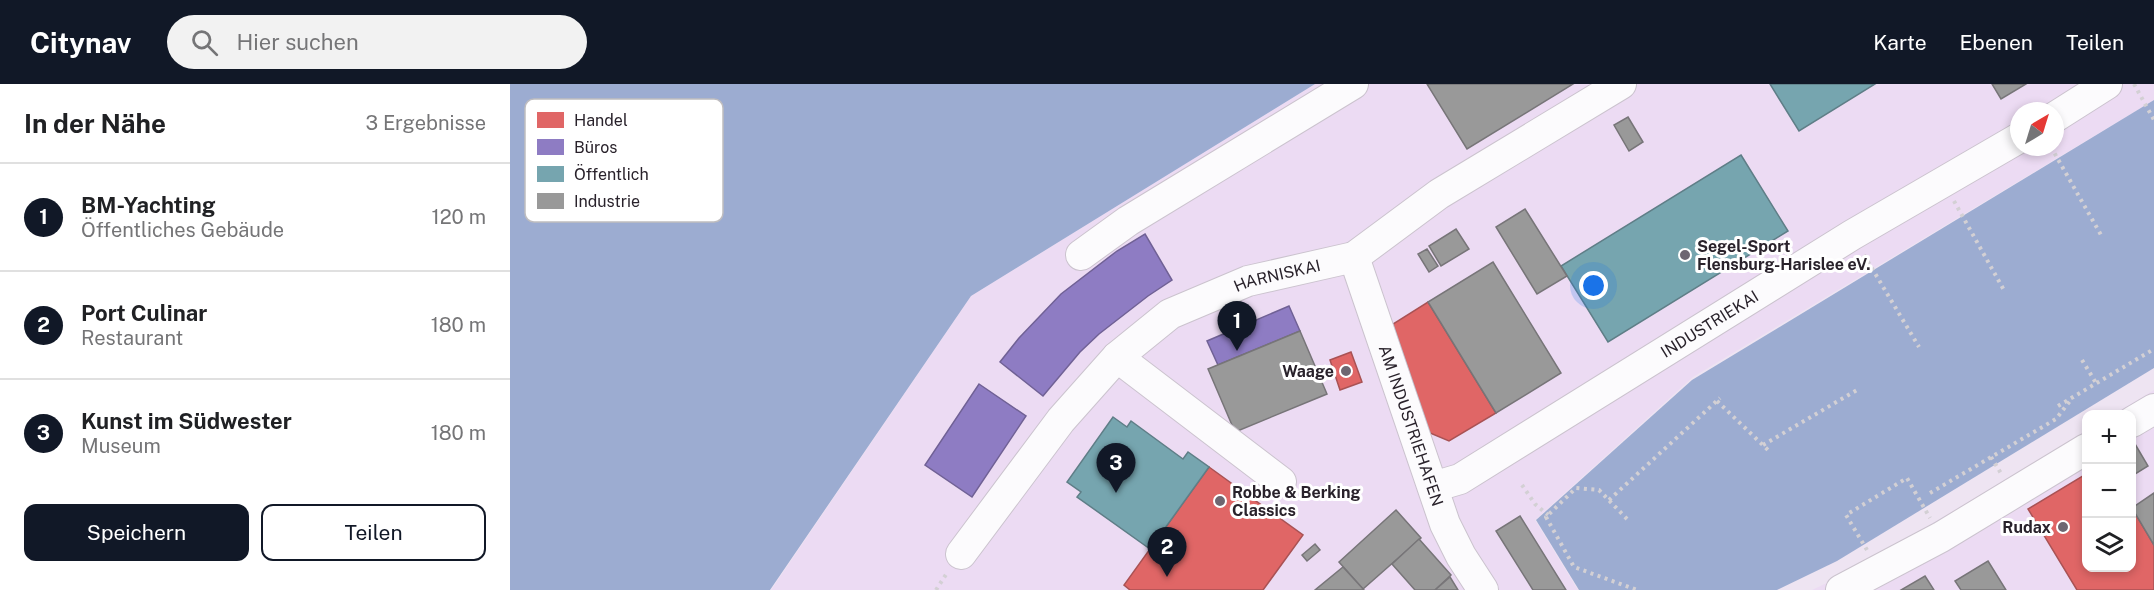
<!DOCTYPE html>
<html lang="de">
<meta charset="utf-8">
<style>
:root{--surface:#fff;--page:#f2f2f2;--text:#202124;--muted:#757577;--line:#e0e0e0;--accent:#111827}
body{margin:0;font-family:"Public Sans",sans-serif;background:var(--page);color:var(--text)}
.controls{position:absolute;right:18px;bottom:18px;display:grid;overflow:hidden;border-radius:12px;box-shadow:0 3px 9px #0003}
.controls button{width:54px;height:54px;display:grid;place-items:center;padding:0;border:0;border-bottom:2px solid var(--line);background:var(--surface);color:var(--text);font:30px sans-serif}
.compass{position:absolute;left:1500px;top:18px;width:54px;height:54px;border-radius:50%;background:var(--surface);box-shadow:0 3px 9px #0003;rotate:38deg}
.you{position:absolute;left:1084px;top:202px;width:21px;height:21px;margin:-15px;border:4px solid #fff;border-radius:50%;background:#1a73e8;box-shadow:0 0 0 9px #1a73e833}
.badge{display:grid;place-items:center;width:39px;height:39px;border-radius:50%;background:var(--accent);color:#fff;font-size:20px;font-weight:700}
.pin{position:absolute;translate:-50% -50px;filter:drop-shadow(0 2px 3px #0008)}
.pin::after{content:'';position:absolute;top:32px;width:21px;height:18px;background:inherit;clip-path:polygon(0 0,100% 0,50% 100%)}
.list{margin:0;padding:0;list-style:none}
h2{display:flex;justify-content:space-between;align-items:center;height:78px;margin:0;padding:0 24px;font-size:26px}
h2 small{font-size:20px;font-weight:400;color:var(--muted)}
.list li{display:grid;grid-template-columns:39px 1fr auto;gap:18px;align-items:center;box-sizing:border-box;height:108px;padding:0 24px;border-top:2px solid var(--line)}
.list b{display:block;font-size:22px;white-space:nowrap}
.list p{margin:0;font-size:20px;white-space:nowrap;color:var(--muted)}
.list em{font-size:20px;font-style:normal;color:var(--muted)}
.actions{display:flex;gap:12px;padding:18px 24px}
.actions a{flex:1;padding:14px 0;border:2px solid var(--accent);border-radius:12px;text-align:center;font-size:21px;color:var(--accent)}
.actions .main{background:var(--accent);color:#fff}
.icon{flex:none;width:33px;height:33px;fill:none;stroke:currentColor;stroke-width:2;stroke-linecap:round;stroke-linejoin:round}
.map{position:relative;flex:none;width:1644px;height:506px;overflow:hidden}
header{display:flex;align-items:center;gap:36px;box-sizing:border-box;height:84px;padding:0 30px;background:var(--accent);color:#fff}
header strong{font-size:28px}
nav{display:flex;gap:33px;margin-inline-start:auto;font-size:21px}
.search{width:420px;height:54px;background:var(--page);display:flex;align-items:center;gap:15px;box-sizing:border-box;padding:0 21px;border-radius:33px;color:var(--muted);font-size:22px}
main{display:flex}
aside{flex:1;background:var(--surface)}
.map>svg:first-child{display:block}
.built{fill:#ecdbf3;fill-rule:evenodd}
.water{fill:#9cacd1}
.shops{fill:#e06666;stroke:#a95254;stroke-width:1.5}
.offices{fill:#8e7cc3;stroke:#706195;stroke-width:1.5}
.public{fill:#76a5af;stroke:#5f7e87;stroke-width:1.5}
.industry{fill:#999;stroke:#777578;stroke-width:1.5}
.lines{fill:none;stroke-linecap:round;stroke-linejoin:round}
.minor-casing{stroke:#cbc3ce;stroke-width:32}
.path{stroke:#d3d0d4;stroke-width:4;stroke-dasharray:3 4.5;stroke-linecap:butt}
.minor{stroke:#fcfbfd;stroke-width:30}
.poi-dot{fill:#6e6671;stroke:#fff;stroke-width:2}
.labels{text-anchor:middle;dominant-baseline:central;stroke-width:6;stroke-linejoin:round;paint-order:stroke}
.poi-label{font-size:16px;font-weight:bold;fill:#29222b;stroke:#fff;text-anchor:start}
.street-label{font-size:16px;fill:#29222b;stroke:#fff}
.key{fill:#fff;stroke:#bfbdbf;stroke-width:1.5}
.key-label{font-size:16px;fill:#29222b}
</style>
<header>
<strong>Citynav</strong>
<div class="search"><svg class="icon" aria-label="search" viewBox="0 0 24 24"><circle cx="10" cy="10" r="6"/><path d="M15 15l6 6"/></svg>Hier suchen</div>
<nav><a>Karte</a><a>Ebenen</a><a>Teilen</a></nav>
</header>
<main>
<aside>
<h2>In der Nähe<small>3 Ergebnisse</small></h2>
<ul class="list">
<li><span class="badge">1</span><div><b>BM-Yachting</b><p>Öffentliches Gebäude</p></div><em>120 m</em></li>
<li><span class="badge">2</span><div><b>Port Culinar</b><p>Restaurant</p></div><em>180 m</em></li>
<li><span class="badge">3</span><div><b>Kunst im Südwester</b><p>Museum</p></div><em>180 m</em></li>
</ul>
<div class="actions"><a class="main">Speichern</a><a>Teilen</a></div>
</aside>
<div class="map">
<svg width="1644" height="506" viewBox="0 0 1644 506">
<rect width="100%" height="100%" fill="#eee4f2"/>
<g class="built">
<path d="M805 0H1644V16L1183 293 1025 436 1068 506H261L461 212ZM1509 27H1545V63H1509Z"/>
<path d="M1644 306V506H1302L1348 484 1576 347V484H1622V330H1604Z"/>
</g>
<g class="water">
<path d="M0 0H805L461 212 260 506H0Z"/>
<path d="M1644 16V284L1327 477 1267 506H1069L1026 436 1182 296Z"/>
</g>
<g class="shops">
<path d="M918 218 986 329 939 357 920 349 883 240Z"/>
<path d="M841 268 852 298 830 306 820 276Z"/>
<path d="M699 383 793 451 753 506H620L614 501Z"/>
<path d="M1576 390V484H1622V424L1644 461V506H1567L1518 425Z"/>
</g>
<g class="offices">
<path d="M635 150 662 196 638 212 589 250 570 268 533 312 490 278 509 254 551 210 607 167Z"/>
<path d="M779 222 790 247 708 281 697 257Z"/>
<path d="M469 300 516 332 462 413 415 381Z"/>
</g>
<g class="public">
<path d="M1260 0H1365L1289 47Z"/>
<path d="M1231 71 1278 147 1098 258 1051 182Z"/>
<path d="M603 333 617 343 621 337 673 375 678 368 699 383 640 465 567 413 571 408 557 398Z"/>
</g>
<g class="industry">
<path d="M917 0H1063L957 65Z"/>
<path d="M1482 0H1516L1491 15Z"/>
<path d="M1118 33 1133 58 1119 67 1104 41Z"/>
<path d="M1015 125 1057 192 1027 210 986 143Z"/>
<path d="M946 145 959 165 931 182 919 162Z"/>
<path d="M917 165 928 182 919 188 908 170Z"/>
<path d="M983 178 1051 289 986 329 918 218Z"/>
<path d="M790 247 817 310 725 348 698 285Z"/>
<path d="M1625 360 1638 382 1622 392V363Z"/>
<path d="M1644 409V461L1622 424Z"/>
<path d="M886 426 911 454 853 505 829 478Z"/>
<path d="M1010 432 1056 506H1023L986 447Z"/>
<path d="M909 455 941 491 925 506H905L882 480Z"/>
<path d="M805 460 810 466 797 477 792 471Z"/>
<path d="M1478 477 1496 506H1451L1445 497Z"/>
<path d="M833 483 854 506H805Z"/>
<path d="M1415 492 1424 506H1391Z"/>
<path d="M940 493 948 506H925Z"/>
</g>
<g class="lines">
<g class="minor-casing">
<g id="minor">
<path d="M1545 33 1597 0"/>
<path d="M571 171 618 137 843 0"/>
<path id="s1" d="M844 173 935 440 951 472 973 506"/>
<path d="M607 273 771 398"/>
<path d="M1622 338 1644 325"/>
<path id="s2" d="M923 403 950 395 1342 151 1509 54"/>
<path id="s3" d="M451 470 551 336 607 273 660 230 738 197 844 173 929 110 1111 0"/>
<path d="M1331 506 1431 453 1576 365"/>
</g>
</g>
<g class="path">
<path d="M1624 0 1644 36"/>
<path d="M1541 63 1591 151"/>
<path d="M1444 117 1495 208"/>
<path d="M1354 171 1409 263"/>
<path d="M1572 276 1586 299"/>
<path d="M1207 317 1258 366"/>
<path d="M1548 322 1644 265"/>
<path d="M1253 361 1347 306"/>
<path d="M1481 373 1492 391"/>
<path d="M1012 401 1025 420 1038 431"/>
<path d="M1420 409 1546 335 1563 313"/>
<path d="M1099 416 1210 314"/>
<path d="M1117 435 1089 406 1066 404 1036 433 1064 483 1127 506"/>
<path d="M1357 466 1336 431 1397 394 1420 434"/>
<path d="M426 506 437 489"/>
</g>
<use href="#minor" class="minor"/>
</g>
<g class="poi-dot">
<circle cx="1175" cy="171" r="6"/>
<circle cx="836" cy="287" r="6"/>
<circle cx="710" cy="417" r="6"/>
<circle cx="1553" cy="443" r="6"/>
</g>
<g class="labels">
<g class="poi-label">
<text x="1187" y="162">Segel-Sport<tspan x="1187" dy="18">Flensburg-Harislee eV.</tspan></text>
<text x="824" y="287" text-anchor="end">Waage</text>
<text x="722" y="408">Robbe &amp; Berking<tspan x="722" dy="18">Classics</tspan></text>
<text x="1541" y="443" text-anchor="end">Rudax</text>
</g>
<g class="street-label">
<text stroke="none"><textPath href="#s3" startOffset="434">HARNISKAI</textPath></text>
<text stroke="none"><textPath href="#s2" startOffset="322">INDUSTRIEKAI</textPath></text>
<text stroke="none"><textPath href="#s1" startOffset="178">AM INDUSTRIEHAFEN</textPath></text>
</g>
</g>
<rect x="15" y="15" width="198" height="123" rx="9" class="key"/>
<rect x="27" y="28" width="27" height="16" fill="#e06666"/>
<rect x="27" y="55" width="27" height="16" fill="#8e7cc3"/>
<rect x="27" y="82" width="27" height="16" fill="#76a5af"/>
<rect x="27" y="109" width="27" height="16" fill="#999"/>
<g class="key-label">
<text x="64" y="42">Handel</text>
<text x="64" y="69">Büros</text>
<text x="64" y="96">Öffentlich</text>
<text x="64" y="123">Industrie</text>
</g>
</svg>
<div class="controls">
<button>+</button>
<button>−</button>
<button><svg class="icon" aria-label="layers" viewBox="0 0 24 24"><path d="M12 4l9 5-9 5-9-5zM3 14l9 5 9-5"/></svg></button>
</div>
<svg class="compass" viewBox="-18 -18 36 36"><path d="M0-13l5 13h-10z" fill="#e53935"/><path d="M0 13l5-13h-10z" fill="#757577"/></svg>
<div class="you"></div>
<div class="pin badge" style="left:727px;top:267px">1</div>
<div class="pin badge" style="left:657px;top:493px">2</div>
<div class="pin badge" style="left:606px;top:409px">3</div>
</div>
</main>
